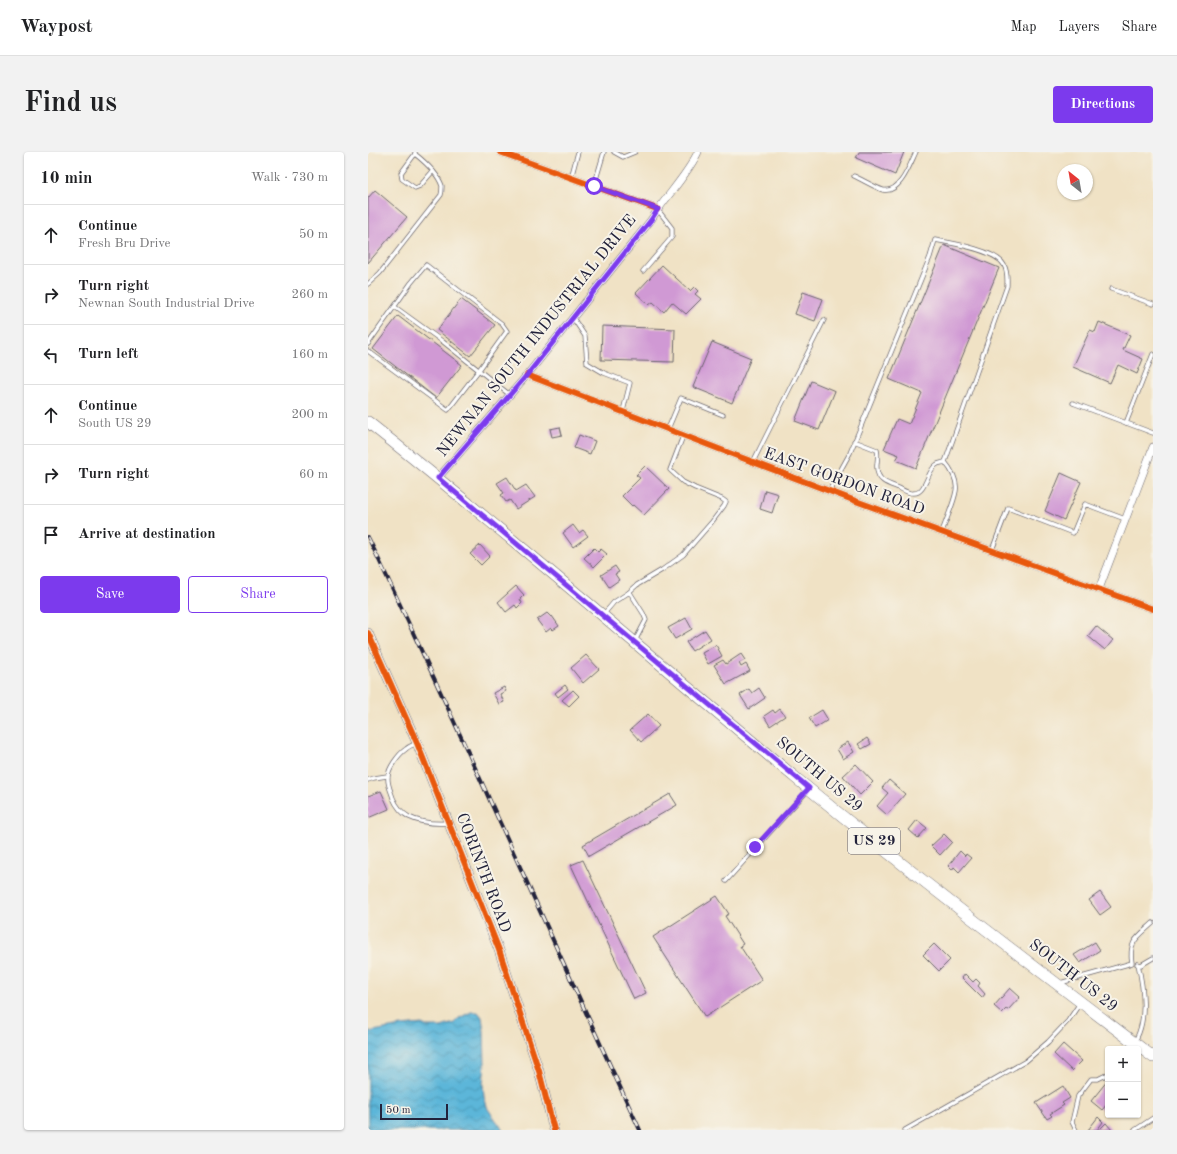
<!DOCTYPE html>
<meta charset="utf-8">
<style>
:root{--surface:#fff;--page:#f2f2f2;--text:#202124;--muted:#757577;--line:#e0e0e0;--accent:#7c3aed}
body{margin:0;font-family:"Old Standard TT",serif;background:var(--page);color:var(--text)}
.controls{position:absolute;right:12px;bottom:12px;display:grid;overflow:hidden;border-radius:4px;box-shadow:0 1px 3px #0004}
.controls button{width:36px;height:36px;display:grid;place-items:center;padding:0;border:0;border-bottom:1px solid var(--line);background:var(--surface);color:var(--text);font:20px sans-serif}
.compass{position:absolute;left:689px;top:12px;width:36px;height:36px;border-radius:50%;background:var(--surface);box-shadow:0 1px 3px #0004;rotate:329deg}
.scale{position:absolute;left:12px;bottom:10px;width:68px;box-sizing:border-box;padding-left:4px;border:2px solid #22223b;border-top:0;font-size:11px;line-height:14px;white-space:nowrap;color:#22223b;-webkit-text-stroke:3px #f7f3e8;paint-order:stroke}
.stop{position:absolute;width:12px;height:12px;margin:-9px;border:3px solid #7c3aed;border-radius:50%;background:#fff}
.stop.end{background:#7c3aed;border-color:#fff;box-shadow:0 1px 4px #0008}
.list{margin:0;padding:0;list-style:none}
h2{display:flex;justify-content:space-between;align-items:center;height:52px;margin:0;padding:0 16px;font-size:17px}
h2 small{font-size:13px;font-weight:400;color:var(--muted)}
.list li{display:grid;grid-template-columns:26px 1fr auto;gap:12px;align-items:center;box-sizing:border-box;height:60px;padding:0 16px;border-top:1px solid var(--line)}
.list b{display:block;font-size:15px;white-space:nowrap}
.list p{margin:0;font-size:13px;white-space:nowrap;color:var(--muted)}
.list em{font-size:13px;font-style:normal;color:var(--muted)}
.actions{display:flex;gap:8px;padding:12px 16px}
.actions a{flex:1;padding:9px 0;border:1px solid var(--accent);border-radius:4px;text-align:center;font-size:14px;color:var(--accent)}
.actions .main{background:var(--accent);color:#fff}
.icon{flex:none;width:22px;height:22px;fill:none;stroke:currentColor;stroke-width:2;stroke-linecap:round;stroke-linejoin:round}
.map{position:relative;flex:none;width:785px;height:978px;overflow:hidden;border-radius:4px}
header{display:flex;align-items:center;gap:24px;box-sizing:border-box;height:56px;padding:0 20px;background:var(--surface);border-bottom:1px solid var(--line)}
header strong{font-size:19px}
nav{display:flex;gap:22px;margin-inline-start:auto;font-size:14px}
.intro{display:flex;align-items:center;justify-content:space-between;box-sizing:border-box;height:96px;padding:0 24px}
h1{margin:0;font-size:28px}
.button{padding:10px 18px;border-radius:4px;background:var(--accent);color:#fff;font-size:14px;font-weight:700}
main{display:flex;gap:24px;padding:0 24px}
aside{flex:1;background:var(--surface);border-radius:4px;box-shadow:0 1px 3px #0004}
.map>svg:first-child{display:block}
.water{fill:url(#water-waves);stroke:#3e6c8a}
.building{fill:#d099d4}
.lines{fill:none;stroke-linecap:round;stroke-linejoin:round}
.service-casing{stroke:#6a656b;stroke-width:5}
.minor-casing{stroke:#6a656b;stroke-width:8}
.tertiary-casing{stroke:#6a656b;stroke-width:10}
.primary-casing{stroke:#6a656b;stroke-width:12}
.service{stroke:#fff;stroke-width:3.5}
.minor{stroke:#fff;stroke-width:7}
.tertiary{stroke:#fff;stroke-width:9}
.primary{stroke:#fff;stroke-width:11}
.rail-casing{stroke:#22223b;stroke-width:4}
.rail{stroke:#f7f3e8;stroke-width:2.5;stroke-dasharray:8;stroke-linecap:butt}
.cycleway-casing{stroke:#f7f3e8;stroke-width:8}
.cycleway{stroke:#e8590c;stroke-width:6}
.route{stroke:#7c3aed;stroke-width:5}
.labels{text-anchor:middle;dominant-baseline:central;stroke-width:4;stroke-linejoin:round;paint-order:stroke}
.shield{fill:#f7f3e8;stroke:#62616f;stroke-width:1}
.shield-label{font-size:15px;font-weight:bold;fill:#22223b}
.street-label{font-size:16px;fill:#22223b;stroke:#f7f3e8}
</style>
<header>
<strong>Waypost</strong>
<nav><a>Map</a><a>Layers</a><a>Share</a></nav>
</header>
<div class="intro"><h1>Find us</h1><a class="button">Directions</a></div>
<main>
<aside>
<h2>10 min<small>Walk · 730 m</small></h2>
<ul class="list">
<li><svg class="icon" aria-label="ahead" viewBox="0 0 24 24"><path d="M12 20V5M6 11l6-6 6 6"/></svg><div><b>Continue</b><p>Fresh Bru Drive</p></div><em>50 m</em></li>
<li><svg class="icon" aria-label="right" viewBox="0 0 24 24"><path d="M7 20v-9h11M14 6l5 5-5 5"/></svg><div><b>Turn right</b><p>Newnan South Industrial Drive</p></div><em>260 m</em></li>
<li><svg class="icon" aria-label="left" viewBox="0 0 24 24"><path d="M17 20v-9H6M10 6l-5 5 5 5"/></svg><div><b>Turn left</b></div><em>160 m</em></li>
<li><svg class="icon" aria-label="ahead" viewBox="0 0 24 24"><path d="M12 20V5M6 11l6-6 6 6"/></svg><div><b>Continue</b><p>South US 29</p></div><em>200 m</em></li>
<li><svg class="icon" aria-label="right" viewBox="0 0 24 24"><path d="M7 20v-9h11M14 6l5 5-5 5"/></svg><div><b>Turn right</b></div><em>60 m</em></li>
<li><svg class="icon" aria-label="arrive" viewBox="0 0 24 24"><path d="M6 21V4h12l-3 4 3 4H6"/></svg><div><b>Arrive at destination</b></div></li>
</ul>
<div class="actions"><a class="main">Save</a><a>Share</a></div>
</aside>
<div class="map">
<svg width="785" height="978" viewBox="0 0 785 978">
<defs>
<pattern id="water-waves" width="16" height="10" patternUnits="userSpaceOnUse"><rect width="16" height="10" fill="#5bb6d9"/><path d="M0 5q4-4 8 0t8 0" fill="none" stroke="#4b94b1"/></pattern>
</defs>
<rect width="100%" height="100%" fill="#f7f3e8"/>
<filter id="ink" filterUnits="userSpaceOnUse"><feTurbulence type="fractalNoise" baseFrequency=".025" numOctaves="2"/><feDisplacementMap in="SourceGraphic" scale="8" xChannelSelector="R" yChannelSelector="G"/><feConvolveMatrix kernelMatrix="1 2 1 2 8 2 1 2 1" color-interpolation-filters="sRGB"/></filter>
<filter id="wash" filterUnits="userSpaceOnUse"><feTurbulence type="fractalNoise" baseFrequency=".012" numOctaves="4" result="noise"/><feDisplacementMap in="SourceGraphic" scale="16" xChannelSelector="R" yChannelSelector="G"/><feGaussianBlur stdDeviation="0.9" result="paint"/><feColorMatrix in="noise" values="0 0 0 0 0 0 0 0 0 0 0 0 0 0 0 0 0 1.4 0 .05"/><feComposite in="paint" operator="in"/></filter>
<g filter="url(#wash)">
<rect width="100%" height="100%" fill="#f0e2c5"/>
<path class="water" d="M103 860H110L114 865 116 879 117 912 115 932 116 945 120 957 135 978H0V880L33 874 54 872 60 875H73L86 871 91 866Z"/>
<g id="blocks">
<g class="building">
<path d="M491 0H536L527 23 488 6Z"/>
<path d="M7 38 39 65 0 111V46Z"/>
<path d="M576 93 631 116 548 316 528 308 531 303 516 297 529 267 541 272 554 241 521 227Z"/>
<path d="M294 113 322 139 326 135 330 139 327 142 333 147 318 162 304 150 296 160 285 150 281 153 268 141Z"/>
<path d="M435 140 455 147 447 169 427 162Z"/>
<path d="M93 147 127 173 102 204 69 178Z"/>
<path d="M30 164 94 213 68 246 5 197Z"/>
<path d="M731 170 762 183 755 198 775 207 769 222 750 213 742 231 705 215 722 178 727 180Z"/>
<path d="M234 174 307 177 306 210 233 208Z"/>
<path d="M344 190 383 206 364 251 325 235Z"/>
<path d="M443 229 467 239 451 278 427 269Z"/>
<path d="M192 275 194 283 184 285 182 277Z"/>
<path d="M211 283 227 289 222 302 206 296Z"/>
<path d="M277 314 301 337 276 363 265 353 264 354 254 344 272 326 268 323Z"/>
<path d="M693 321 713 330 696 368 677 359Z"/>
<path d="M139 325 148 339 158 333 167 345 148 357 142 348 138 350 133 343 136 341 129 331Z"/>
<path d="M397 338 410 342 404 361 392 357Z"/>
<path d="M205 373 211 381 215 378 220 384 205 395 195 381Z"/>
<path d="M112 393 122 404 113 413 102 402Z"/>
<path d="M226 396 230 400 233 397 239 402 226 415 216 406Z"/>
<path d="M247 414 251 420 247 422 251 428 241 435 233 423Z"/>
<path d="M148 434 156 443 152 447 154 451 149 456 147 453 138 460 130 450Z"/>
<path d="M179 461 183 465 184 464 191 474 185 478 183 476 178 480 169 468Z"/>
<path d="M318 466 324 477 307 487 300 476Z"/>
<path d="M728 474 745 488 737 498 720 484Z"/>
<path d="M337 478 343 487 324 499 318 490Z"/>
<path d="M348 493 354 504 340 512 334 501Z"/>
<path d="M373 502 377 508 371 511 373 515 378 512 382 519 358 532 346 513 355 508 358 512Z"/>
<path d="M218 503 231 517 215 531 203 516Z"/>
<path d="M197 533 200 537 190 545 187 541Z"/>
<path d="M136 535 138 539 132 542 136 550 131 552 125 541Z"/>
<path d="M391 536 397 546 381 557 372 543 381 537 384 541Z"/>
<path d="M205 538 211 544 201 554 194 548Z"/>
<path d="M412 557 417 564 402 574 396 564 405 558 407 561Z"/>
<path d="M454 558 460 568 447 576 441 566Z"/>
<path d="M280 562 291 574 273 590 262 578Z"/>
<path d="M499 586 503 592 494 597 490 592Z"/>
<path d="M480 590 486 600 475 607 469 597Z"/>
<path d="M488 612 505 630 492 643 475 624Z"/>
<path d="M521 628 537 642 519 663 509 654 520 641 514 636Z"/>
<path d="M13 639 21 657 0 666V644Z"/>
<path d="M302 642 309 653 221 704 215 693Z"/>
<path d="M549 668 559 676 550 686 541 678Z"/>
<path d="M576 682 584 690 572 703 563 694Z"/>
<path d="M592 699 597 704 598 702 603 706 591 720 586 715 584 718 580 714Z"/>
<path d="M215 708 278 841 266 847 203 713Z"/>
<path d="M732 740 743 755 732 763 721 748Z"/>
<path d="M349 744 361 762 357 764 375 792 372 794 394 828 337 865 285 785Z"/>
<path d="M727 790 732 798 712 811 706 803Z"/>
<path d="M566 792 582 808 571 819 555 803Z"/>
<path d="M597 822 605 830 608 827 612 831 610 834 617 842 614 846 594 826Z"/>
<path d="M642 836 652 845 640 858 638 857 634 861 626 854Z"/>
<path d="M695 892 714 909 704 919 686 902Z"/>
<path d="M740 928V951L734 958 723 949Z"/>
<path d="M695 934 702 946 694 951 696 953 682 962 684 964 679 967 668 951Z"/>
<path d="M730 965 735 970 729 978H720Z"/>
<path d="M738 971 744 978H731Z"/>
</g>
</g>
</g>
<g filter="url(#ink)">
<use href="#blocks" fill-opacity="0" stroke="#6a656b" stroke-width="1"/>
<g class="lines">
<g class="service-casing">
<g id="service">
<path d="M246 0 255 5 267 0"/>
<path d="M47 2 33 21 34 27 47 36 52 34 65 19"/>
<path d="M486 24C493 27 508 36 515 38 532 42 542 12 548 0"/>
<path d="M203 26 210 0"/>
<path d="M226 34 236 0"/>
<path d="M275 119 304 85V76L290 58"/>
<path d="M0 132 12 121 73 43C74 40 74 37 74 34 70 21 57 10 47 2V0"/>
<path d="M743 137 785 152"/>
<path d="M27 155 74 189 142 243"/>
<path d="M205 166 217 184 219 211 236 221 262 231 255 259"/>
<path d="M0 192 43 131 58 113 134 172 139 179 111 218 80 258 0 199"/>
<path d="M705 251 785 281"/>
<path d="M758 271 785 202"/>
<path d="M300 277 313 246 355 263"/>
<path d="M486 289 509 298C511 305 508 311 509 317 510 330 521 332 531 336 535 338 541 342 546 341 558 341 559 319 568 313 570 311 574 311 577 310"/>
<path d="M385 310 456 168"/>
<path d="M461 339 482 301 562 105 567 88C584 91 628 98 636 113 640 120 639 127 639 134L577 310C583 317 590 329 588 339 586 351 578 368 574 380"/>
<path d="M624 398 640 356 705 381 717 352 757 367"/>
<path d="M260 441 269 433 294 418 315 403 343 371 356 354 358 350 354 347 327 336 315 330 302 318 315 284"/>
<path d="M235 463 246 450 260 441 263 442 275 461 278 468 267 489"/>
<path d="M49 591C45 593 41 594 38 597 31 602 20 616 20 625 19 632 23 639 25 646 28 653 34 661 41 665 53 671 67 672 80 671"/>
<path d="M0 628 6 626 19 624"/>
<path d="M358 729 441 637"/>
<path d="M769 812 773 813 785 806"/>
<path d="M692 831 764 811C760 789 770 785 785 771"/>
<path d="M761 897C781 876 776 838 770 812"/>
<path d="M537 978 658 909 680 890 700 869 712 851"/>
<path d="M708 978 704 970 710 944 723 927H730L740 922"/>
<path d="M767 978 785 966"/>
</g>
</g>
<g class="minor-casing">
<g id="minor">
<path d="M132 0 289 57"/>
<path d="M159 223C268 265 376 307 485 348 585 385 685 420 785 457"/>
<path d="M70 326 159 223 283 68C297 45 319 24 330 0"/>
<path d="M731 437 785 295"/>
</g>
</g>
<g class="tertiary-casing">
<path id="tertiary" d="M0 481 49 591 131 798 171 919 186 978"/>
</g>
<g class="primary-casing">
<path id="primary" d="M0 270C146 386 286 508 429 627 545 723 665 814 785 905"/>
</g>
<use href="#service" class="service"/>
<use href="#minor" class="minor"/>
<use href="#tertiary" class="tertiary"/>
<use href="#primary" class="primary"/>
<g class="rail-casing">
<path id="rail" d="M0 385C94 581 180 781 272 978"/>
</g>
<use href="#rail" class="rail"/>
<g class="cycleway-casing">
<g id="cycleway">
<path d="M132 0 289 57"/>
<path d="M159 223C268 265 376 307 485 348 585 385 685 420 785 457"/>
<path d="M0 481 49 591 131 798 171 919 186 978"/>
</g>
</g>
<use href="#cycleway" class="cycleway"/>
</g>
</g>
<g class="lines" filter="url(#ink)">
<path class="route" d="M226 34 290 57 283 68 159 223 70 326 441 636 387 695"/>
</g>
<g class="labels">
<rect class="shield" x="480" y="676" width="52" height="26" rx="3"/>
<g class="shield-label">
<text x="506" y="689">US 29</text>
</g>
<g class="street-label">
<text transform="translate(169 184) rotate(-51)">NEWNAN SOUTH INDUSTRIAL DRIVE</text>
<text transform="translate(476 330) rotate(20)">EAST GORDON ROAD</text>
<text transform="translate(451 623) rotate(40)">SOUTH US 29</text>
<text transform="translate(115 721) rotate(69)">CORINTH ROAD</text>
<text transform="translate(705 824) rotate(38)">SOUTH US 29</text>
</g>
</g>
</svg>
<div class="controls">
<button>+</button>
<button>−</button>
</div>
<svg class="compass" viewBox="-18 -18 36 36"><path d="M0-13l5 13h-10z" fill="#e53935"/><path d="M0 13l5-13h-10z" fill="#757577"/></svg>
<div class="scale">50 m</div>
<div class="stop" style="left:226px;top:34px"></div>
<div class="stop end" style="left:387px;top:695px"></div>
</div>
</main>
